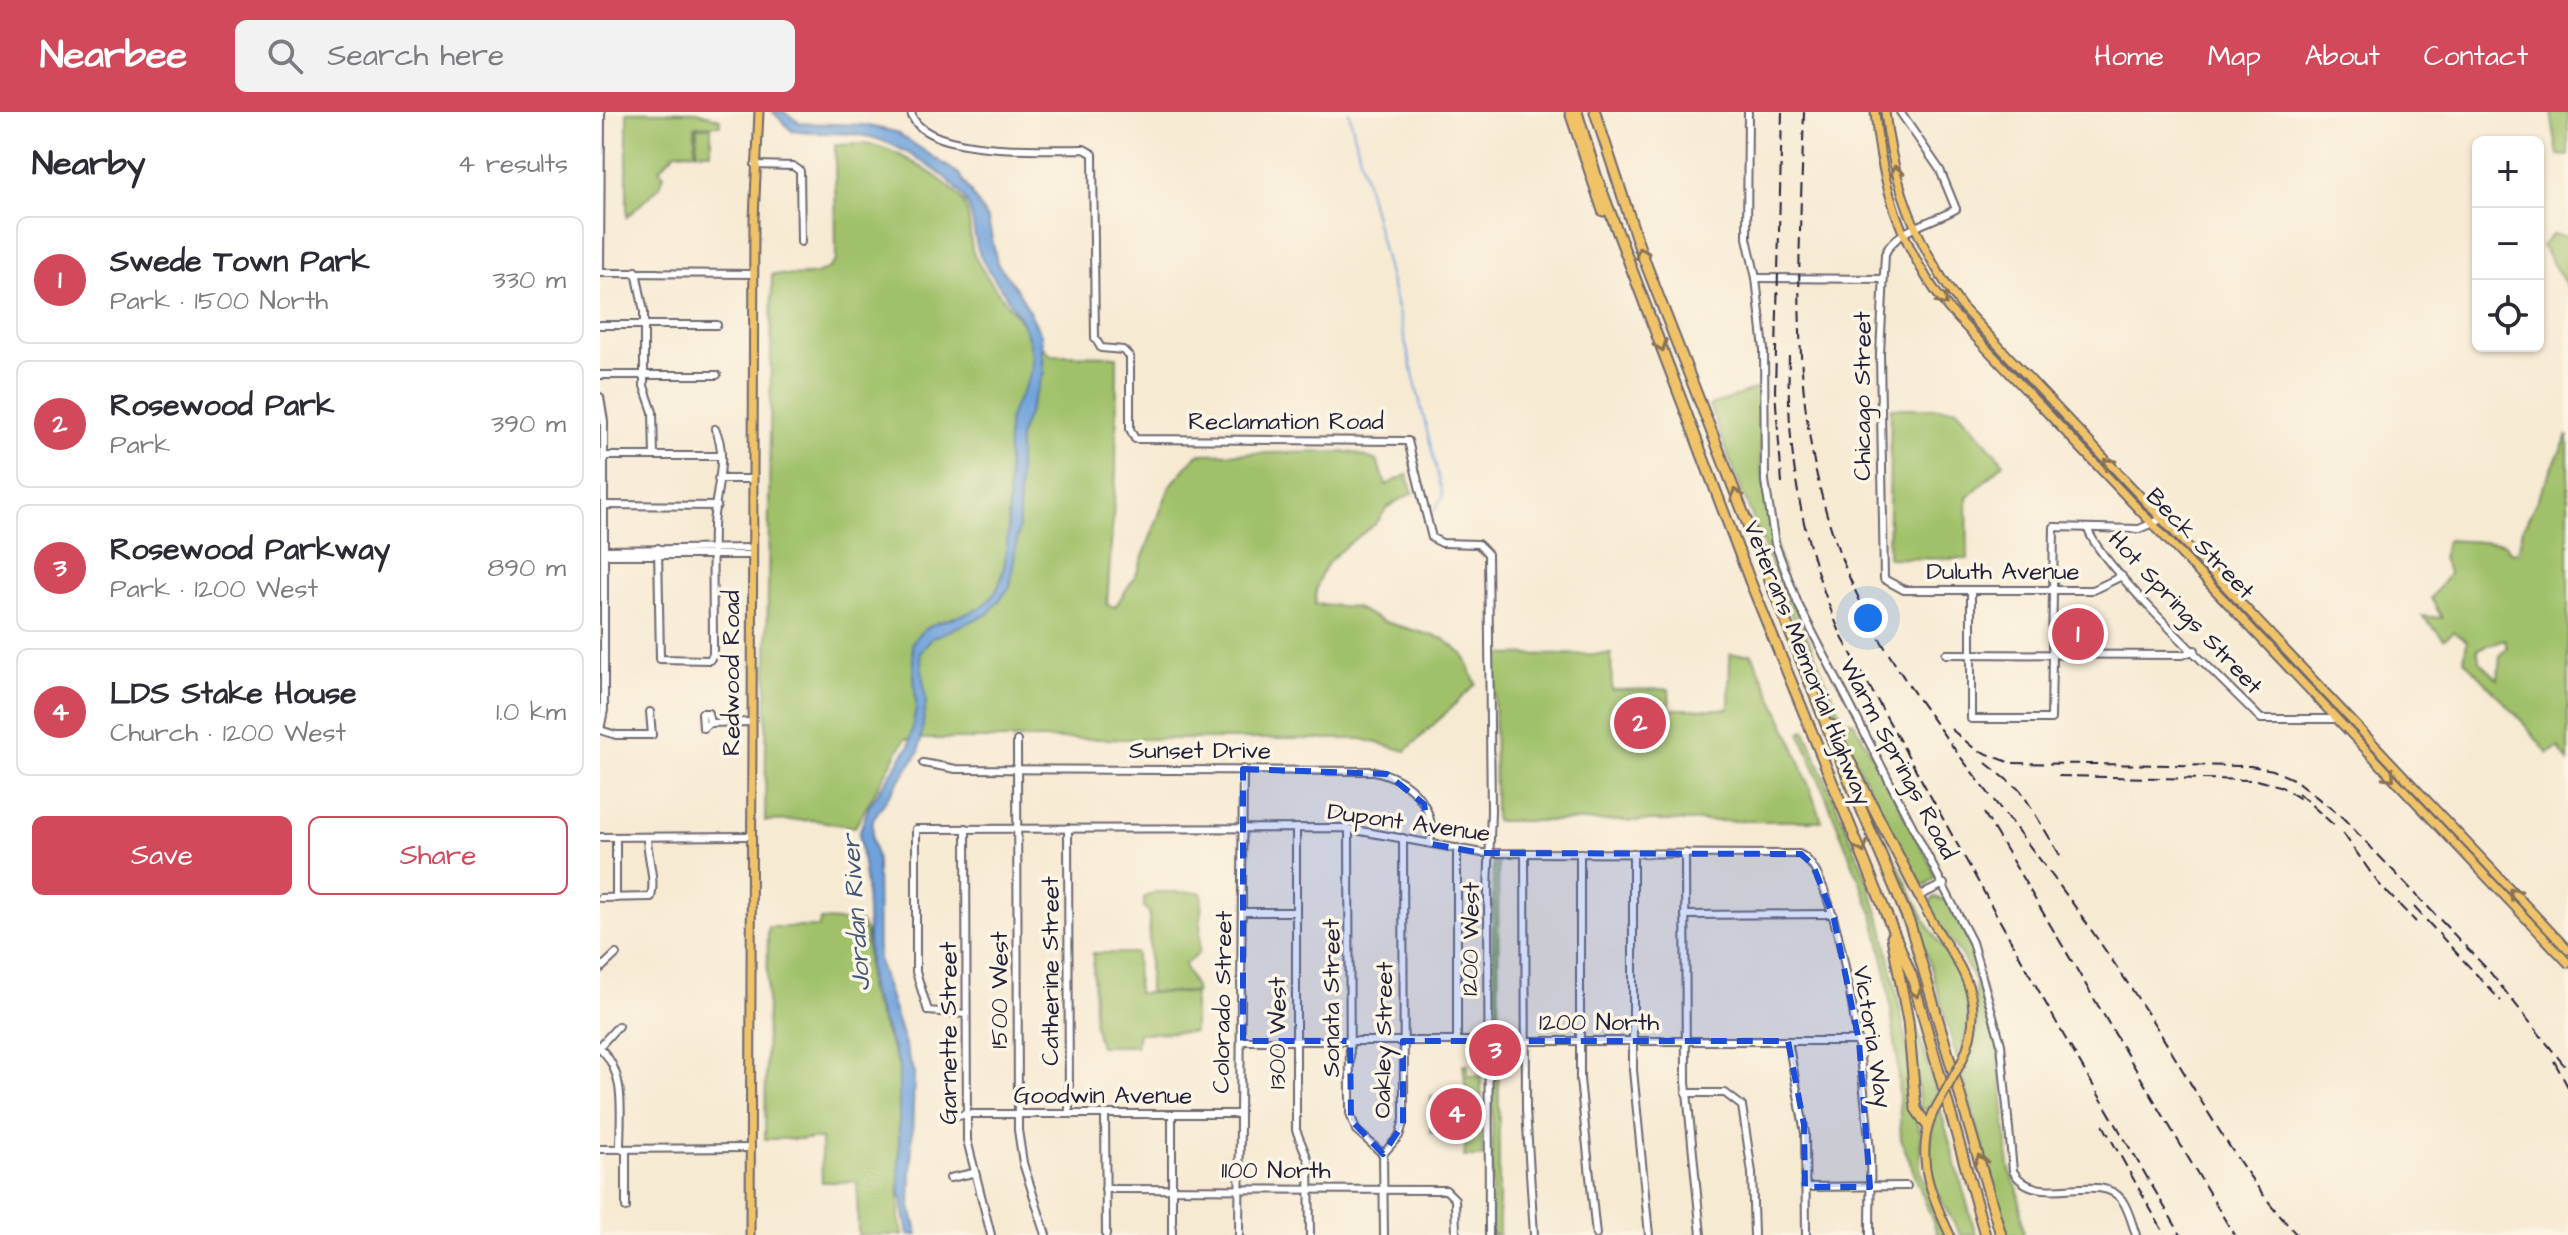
<!DOCTYPE html>
<meta charset="utf-8">
<style>
:root{--surface:#fff;--page:#f2f2f3;--text:#2b2b33;--muted:#7c7c81;--line:#e1e1e2;--accent:#d1495b}
body{margin:0;font-family:"Architects Daughter",sans-serif;background:var(--page);color:var(--text)}
.controls{position:absolute;right:24px;top:24px;display:grid;overflow:hidden;border-radius:12px;box-shadow:0 2px 6px #0004}
.controls button{width:72px;height:72px;display:grid;place-items:center;padding:0;border:0;border-bottom:2px solid var(--line);background:var(--surface);color:var(--text);font:40px sans-serif}
.you{position:absolute;left:1268px;top:506px;width:28px;height:28px;margin:-20px;border:6px solid #fff;border-radius:50%;background:#1a73e8;box-shadow:0 0 0 12px #1a73e833}
.badge{display:grid;place-items:center;width:52px;height:52px;border-radius:50%;background:var(--accent);color:#fff;font-size:26px;font-weight:700}
.pin{position:absolute;translate:-50% -50%;border:4px solid #fff;box-shadow:0 2px 8px #0006}
.list{margin:0;padding:0;list-style:none}
h2{display:flex;justify-content:space-between;align-items:center;height:104px;margin:0;padding:0 32px;font-size:34px}
h2 small{font-size:26px;font-weight:400;color:var(--muted)}
.list li{display:grid;grid-template-columns:52px 1fr auto;gap:24px;align-items:center;box-sizing:border-box;height:128px;margin:0 16px 16px;padding:0 16px;border:2px solid var(--line);border-radius:12px}
.list b{display:block;font-size:30px;white-space:nowrap}
.list p{margin:0;font-size:26px;white-space:nowrap;color:var(--muted)}
.list em{font-size:26px;font-style:normal;color:var(--muted)}
.actions{display:flex;gap:16px;padding:24px 32px}
.actions a{flex:1;padding:18px 0;border:2px solid var(--accent);border-radius:12px;text-align:center;font-size:28px;color:var(--accent)}
.actions .main{background:var(--accent);color:#fff}
.icon{flex:none;width:44px;height:44px;fill:none;stroke:currentColor;stroke-width:2;stroke-linecap:round;stroke-linejoin:round}
.map{position:relative;flex:none;width:1968px;height:1123px;overflow:hidden}
header{display:flex;align-items:center;gap:48px;box-sizing:border-box;height:112px;padding:0 40px;background:var(--accent);color:#fff}
header strong{font-size:38px}
nav{display:flex;gap:44px;margin-inline-start:auto;font-size:28px}
.search{width:560px;height:72px;background:var(--page);display:flex;align-items:center;gap:20px;box-sizing:border-box;padding:0 28px;border-radius:12px;color:var(--muted);font-size:30px}
main{display:flex}
aside{flex:1;background:var(--surface)}
.map>svg:first-child{display:block}
.green{fill:#a0c169;stroke:#617252;stroke-width:2;fill-rule:evenodd}
.water{fill:#70a3dc;stroke:#49628c;stroke-width:2}
.lines{fill:none;stroke-linecap:round;stroke-linejoin:round}
.stream{stroke:#70a3dc;stroke-width:2}
.minor-casing{stroke:#6d6870;stroke-width:10}
.major-casing{stroke:#6d6870;stroke-width:11}
.highway-casing{stroke:#6d6870;stroke-width:13}
.minor{stroke:#fff;stroke-width:6}
.major{stroke:#f1c369;stroke-width:7}
.highway{stroke:#f1c369;stroke-width:9}
.rail{stroke:#22223b;stroke-width:2;stroke-dasharray:12 6;stroke-linecap:butt}
.major-bridge-casing{stroke:#6d6870;stroke-width:11;stroke-linecap:butt}
.major-bridge{stroke:#f1c369;stroke-width:7}
.oneway{stroke:#8a7252}
.marked{fill:#1d4ed8;fill-opacity:0.2;stroke:#1d4ed8;stroke-width:6;stroke-dasharray:16 10;stroke-linejoin:round}
.labels{text-anchor:middle;dominant-baseline:central;stroke-width:7;stroke-linejoin:round;paint-order:stroke}
.street-label{font-size:24px;fill:#22223b;stroke:#fcf5e5}
.water-label{font-size:26px;font-style:italic;fill:#41567b;stroke:#fcf5e5}
</style>
<header>
<strong>Nearbee</strong>
<div class="search"><svg class="icon" aria-label="search" viewBox="0 0 24 24"><circle cx="10" cy="10" r="6"/><path d="M15 15l6 6"/></svg>Search here</div>
<nav><a>Home</a><a>Map</a><a>About</a><a>Contact</a></nav>
</header>
<main>
<aside>
<h2>Nearby<small>4 results</small></h2>
<ul class="list">
<li><span class="badge">1</span><div><b>Swede Town Park</b><p>Park · 1500 North</p></div><em>330 m</em></li>
<li><span class="badge">2</span><div><b>Rosewood Park</b><p>Park</p></div><em>390 m</em></li>
<li><span class="badge">3</span><div><b>Rosewood Parkway</b><p>Park · 1200 West</p></div><em>890 m</em></li>
<li><span class="badge">4</span><div><b>LDS Stake House</b><p>Church · 1200 West</p></div><em>1.0 km</em></li>
</ul>
<div class="actions"><a class="main">Save</a><a>Share</a></div>
</aside>
<div class="map">
<svg width="1968" height="1123" viewBox="0 0 1968 1123">
<rect width="100%" height="100%" fill="#fcf5e5"/>
<filter id="ink" filterUnits="userSpaceOnUse"><feTurbulence type="fractalNoise" baseFrequency=".0125" numOctaves="2"/><feDisplacementMap in="SourceGraphic" scale="16" xChannelSelector="R" yChannelSelector="G"/><feConvolveMatrix kernelMatrix="1 2 1 2 8 2 1 2 1" color-interpolation-filters="sRGB"/></filter>
<filter id="wash" filterUnits="userSpaceOnUse"><feTurbulence type="fractalNoise" baseFrequency=".006" numOctaves="4" result="noise"/><feDisplacementMap in="SourceGraphic" scale="32" xChannelSelector="R" yChannelSelector="G"/><feGaussianBlur stdDeviation="1.8" result="paint"/><feColorMatrix in="noise" values="0 0 0 0 0 0 0 0 0 0 0 0 0 0 0 0 0 1.4 0 .05"/><feComposite in="paint" operator="in"/></filter>
<g filter="url(#wash)">
<rect width="100%" height="100%" fill="#f7ead3"/>
<g class="green">
<path d="M27 0H96L120 7V13L95 14V40H76L59 57 64 63 60 74 27 105Z"/>
<path d="M1968 0V44L1958 43 1951 1Z"/>
<rect x="97" y="15" width="14" height="25"/>
<path d="M235 33C247 33 260 31 272 33 295 37 354 71 364 92 372 108 368 124 373 140 380 161 433 225 451 243L517 244 516 359 507 493 515 495 536 463 570 374 598 342 752 340 777 349 786 373 807 363 813 381C804 386 793 390 786 397 782 402 780 408 775 412 745 436 715 448 715 492L754 495 782 509 844 527 864 543 876 572 806 639 762 627H305L255 715 213 708 165 709 172 162C194 163 222 169 236 148Z"/>
<path d="M1953 122 1968 125V176L1942 134Z"/>
<path d="M1161 275C1152 402 1192 494 1243 607L1254 610 1331 753 1335 765 1326 773 1318 771 1312 762 1220 577 1109 294Z"/>
<path d="M1291 296H1356L1404 351 1367 386 1368 447 1288 446Z"/>
<path d="M1968 323V650L1958 635 1948 642 1920 607 1864 548 1867 529 1854 520 1844 527 1822 504 1842 506 1831 486 1849 462 1842 446 1847 428 1904 431 1911 441 1919 439 1922 419ZM1905 527 1907 536 1900 543 1898 567 1880 550 1877 537Z"/>
<rect x="1458" y="509" width="39" height="28"/>
<path d="M1011 542 1012 578 1069 577 1070 597H1129L1130 542H1152L1191 626 1222 709H895L894 543Z"/>
<path d="M1205 618 1264 759 1283 816 1307 930 1312 998 1321 1022 1320 1058 1345 1123H1338L1301 1027 1297 945 1285 853 1273 802 1200 620Z"/>
<path d="M1264 686C1285 724 1302 763 1322 802 1350 857 1389 878 1357 947L1328 845Z"/>
<path d="M893 747H898L899 1123H892Z"/>
<path d="M555 780H600L602 783 599 841 584 853 597 880H549V800L544 795V786Z"/>
<path d="M1335 785 1345 788 1352 795 1369 831 1397 921 1409 1055 1418 1079 1424 1123H1408L1361 959 1376 922 1375 870 1361 843 1329 799V791Z"/>
<path d="M220 808 260 810 266 821 268 877 299 955V1106L303 1123H258L257 1070H222L221 1027H165L168 815H219Z"/>
<path d="M493 841H536L537 881H594V920L538 921 536 934H500L494 912Z"/>
<path d="M1305 873 1337 985 1327 998 1320 996Z"/>
<path d="M863 952H868V964H881L882 1045H864L867 1018 873 1015V989L867 987Z"/>
<path d="M831 984 840 986V1021H831Z"/>
<path d="M1340 996 1376 1123H1361C1332 1075 1318 1051 1340 996Z"/>
</g>
<path class="water" d="M173 0H184L200 11 264 13 296 20 359 62 388 108 397 151 419 180 441 222 444 260 419 325V414L410 475 388 502 332 526 320 541 326 590 319 640 273 707 272 727 277 749 278 848 314 962 310 1093 318 1123H308L299 1072V953L270 876 266 775 259 721 269 694 309 634 316 595 312 531C331 498 377 513 396 479 415 446 406 356 408 316 409 292 433 273 432 248 432 213 401 179 384 151 371 131 377 108 365 88 351 63 294 29 265 24 241 19 216 23 192 19Z"/>
<g class="lines">
<path class="stream" d="M749 0 843 384 834 399"/>
</g>
</g>
<g filter="url(#ink)">
<g class="lines">
<g class="minor-casing">
<g id="minor">
<path d="M311 0C319 44 449 37 484 37L493 42 495 226 501 236 523 238 530 245V317L535 327 808 329 832 426 842 431 878 432 888 442 891 699 888 779 889 1123"/>
<path d="M1148 0 1147 126 1156 166 1164 238 1165 369 1175 432 1198 492 1372 830 1401 932 1413 1059C1436 1099 1499 1057 1522 1088 1529 1098 1532 1112 1536 1123"/>
<path d="M1300 0 1340 58 1356 97C1334 110 1295 117 1285 142L1280 242 1284 467 1304 478H1493L1522 464"/>
<path d="M155 53 193 54 200 59 201 130"/>
<path d="M36 159 44 200V274L53 300 54 344"/>
<path d="M0 161 1 0"/>
<path d="M0 161H56"/>
<path d="M17 161 154 162"/>
<path d="M1156 166 1282 167"/>
<path d="M0 213H117"/>
<path d="M0 263H117"/>
<path d="M0 285 4 309V598L0 618"/>
<path d="M4 344H119"/>
<path d="M118 367H152"/>
<path d="M4 393 117 394"/>
<path d="M1488 417C1497 451 1628 573 1661 607H1737"/>
<path d="M58 436 60 547 110 548 113 542C113 500 112 458 113 416 113 387 130 345 115 317"/>
<path d="M4 438 152 436"/>
<path d="M4 438 9 443H152"/>
<path d="M1371 479V607H1451L1454 415 1539 417 1562 407"/>
<path d="M1346 542 1583 543 1595 538"/>
<path d="M110 611 108 601H102L103 616 110 611 152 610"/>
<path d="M0 618 16 623H52L50 600"/>
<path d="M417 629 418 1018 423 1051 446 1123"/>
<path d="M323 651 356 657 774 659C809 666 837 694 830 731"/>
<path d="M366 716 367 1028 391 1123"/>
<path d="M468 716 469 1002"/>
<path d="M696 716V1018L709 1050 710 1123"/>
<path d="M749 717 750 1001 756 1018 783 1042"/>
<path d="M0 725 151 724"/>
<path d="M16 725V786"/>
<path d="M857 736V929"/>
<path d="M925 741 926 998 934 1123"/>
<path d="M980 741V967L996 1123"/>
<path d="M1033 741V958L1049 1123"/>
<path d="M1085 741 1086 970 1101 1123"/>
<path d="M1319 784 1344 772"/>
<path d="M0 786 51 785C56 766 47 745 47 725"/>
<path d="M643 800H696"/>
<path d="M1085 803 1233 802"/>
<path d="M0 857 16 842"/>
<path d="M366 902 328 899 316 860V717L744 716 882 741 1199 742C1243 759 1267 994 1270 1043 1271 1069 1270 1096 1270 1123"/>
<path d="M643 929H1259"/>
<path d="M1188 929 1205 1021 1206 1123"/>
<path d="M0 934 18 914"/>
<path d="M0 936C27 962 20 1002 20 1037"/>
<path d="M1086 981H1125L1142 994 1152 1061 1154 1123"/>
<path d="M505 1002 506 1123"/>
<path d="M572 1002V1123"/>
<path d="M347 1007 366 1002H639"/>
<path d="M0 1037 151 1036"/>
<path d="M26 1037V1096"/>
<path d="M350 1066 373 1061"/>
<path d="M1205 1075 1307 1074"/>
<path d="M505 1077 846 1078 855 1087 856 1123"/>
<path d="M639 1123 643 657"/>
<path d="M784 1123 783 1042 799 1024 804 1008 803 726"/>
</g>
</g>
<g class="major-casing">
<g id="major">
<path d="M1275 0C1281 73 1302 139 1348 196L1968 851"/>
<path d="M1285 0C1293 72 1319 138 1362 195L1968 838"/>
<path d="M1319 784C1347 847 1395 873 1362 949"/>
<path d="M1333 1001C1314 1045 1331 1083 1350 1123"/>
<path d="M150 1123 154 107 159 0"/>
</g>
</g>
<g class="highway-casing">
<g id="highway">
<path d="M970 0 1003 99"/>
<path d="M977 0 996 63 1150 469 1312 865 1385 1123"/>
<path d="M995 0 1040 137 1233 630 1310 812 1401 1123"/>
<path d="M1231 613 1319 784"/>
<path d="M1292 825 1308 909 1316 997 1327 1013"/>
</g>
</g>
<use href="#minor" class="minor"/>
<use href="#major" class="major"/>
<use href="#highway" class="highway"/>
<g class="rail">
<path d="M1182 0 1175 279 1182 371"/>
<path d="M1204 0C1198 195 1181 363 1287 539 1348 639 1429 726 1494 822 1521 861 1547 899 1571 939 1610 1003 1646 1068 1697 1123"/>
<path d="M1189 244C1186 345 1202 435 1243 527L1464 924 1581 1123"/>
<path d="M1351 617 1375 637 1411 651 1650 654 1673 658 1695 668 1743 706 1889 859 1968 958"/>
<path d="M1386 651 1421 679 1463 748"/>
<path d="M1458 664 1656 668 1680 674 1704 689"/>
<path d="M1698 681 1737 716"/>
<path d="M1384 701 1634 1123"/>
<path d="M1743 721 1778 771 1816 810"/>
<path d="M1814 795 1901 889"/>
<path d="M1954 949 1968 975"/>
<path d="M1503 1013 1565 1123"/>
</g>
<g class="major-bridge-casing">
<path id="major-bridge" d="M1333 1001 1362 949"/>
</g>
<use href="#major-bridge" class="major-bridge"/>
</g>
<defs><path id="oneway-chevron" d="M-2-3.5L2.5 0L-2 3.5" fill="none" stroke-width="1.6" stroke-linecap="round" stroke-linejoin="round" transform="scale(2)"/></defs>
<g class="oneway">
<use href="#oneway-chevron" transform="translate(1296 59) rotate(-104)"/>
<use href="#oneway-chevron" transform="translate(1041 140) rotate(-111)"/>
<use href="#oneway-chevron" transform="translate(1343 189) rotate(52)"/>
<use href="#oneway-chevron" transform="translate(1061 234) rotate(69)"/>
<use href="#oneway-chevron" transform="translate(1508 351) rotate(-134)"/>
<use href="#oneway-chevron" transform="translate(1136 382) rotate(-112)"/>
<use href="#oneway-chevron" transform="translate(1790 664) rotate(47)"/>
<use href="#oneway-chevron" transform="translate(1262 736) rotate(68)"/>
<use href="#oneway-chevron" transform="translate(1914 781) rotate(-134)"/>
<use href="#oneway-chevron" transform="translate(1316 880) rotate(76)"/>
<use href="#oneway-chevron" transform="translate(1380 1048) rotate(-106)"/>
</g>
</g>
<path class="marked" d="M643 657 787 662 824 692 831 732 882 741 1201 742 1213 753 1234 807 1259 929 1270 1075H1205L1204 1013 1188 929H803V1012L783 1042 751 1008 750 929H643Z"/>
<g class="labels">
<g class="street-label">
<text transform="translate(1263 284) rotate(-90)">Chicago Street</text>
<text x="686" y="310">Reclamation Road</text>
<text transform="translate(1600 432) rotate(46)">Beck Street</text>
<text x="1403" y="460">Duluth Avenue</text>
<text transform="translate(1585 501) rotate(47)">Hot Springs Street</text>
<text transform="translate(1207 551) rotate(68)">Veterans Memorial Highway</text>
<text transform="translate(132 561) rotate(-90)">Redwood Road</text>
<text x="600" y="639">Sunset Drive</text>
<text transform="translate(1298 647) rotate(62)">Warm Springs Road</text>
<text transform="translate(809 711) rotate(8)">Dupont Avenue</text>
<text transform="translate(871 827) rotate(-89)">1200 West</text>
<text transform="translate(451 859) rotate(-90)">Catherine Street</text>
<text transform="translate(400 878) rotate(-90)">1500 West</text>
<text transform="translate(732 886) rotate(-90)">Sonata Street</text>
<text transform="translate(623 890) rotate(-89)">Colorado Street</text>
<text x="999" y="911">1200 North</text>
<text transform="translate(349 921) rotate(-90)">Garnette Street</text>
<text transform="translate(678 921) rotate(-90)">1300 West</text>
<text transform="translate(1272 925) rotate(81)">Victoria Way</text>
<text transform="translate(784 928) rotate(-89)">Oakley Street</text>
<text x="503" y="984">Goodwin Avenue</text>
<text x="676" y="1059">1100 North</text>
</g>
<g class="water-label">
<text transform="translate(256 801) rotate(-94)">Jordan River</text>
</g>
</g>
</svg>
<div class="controls">
<button>+</button>
<button>−</button>
<button><svg class="icon" aria-label="locate" viewBox="0 0 24 24"><circle cx="12" cy="12" r="6"/><path d="M12 2v4M12 18v4M2 12h4M18 12h4"/></svg></button>
</div>
<div class="you"></div>
<div class="pin badge" style="left:1478px;top:522px">1</div>
<div class="pin badge" style="left:1040px;top:611px">2</div>
<div class="pin badge" style="left:895px;top:938px">3</div>
<div class="pin badge" style="left:856px;top:1002px">4</div>
</div>
</main>
